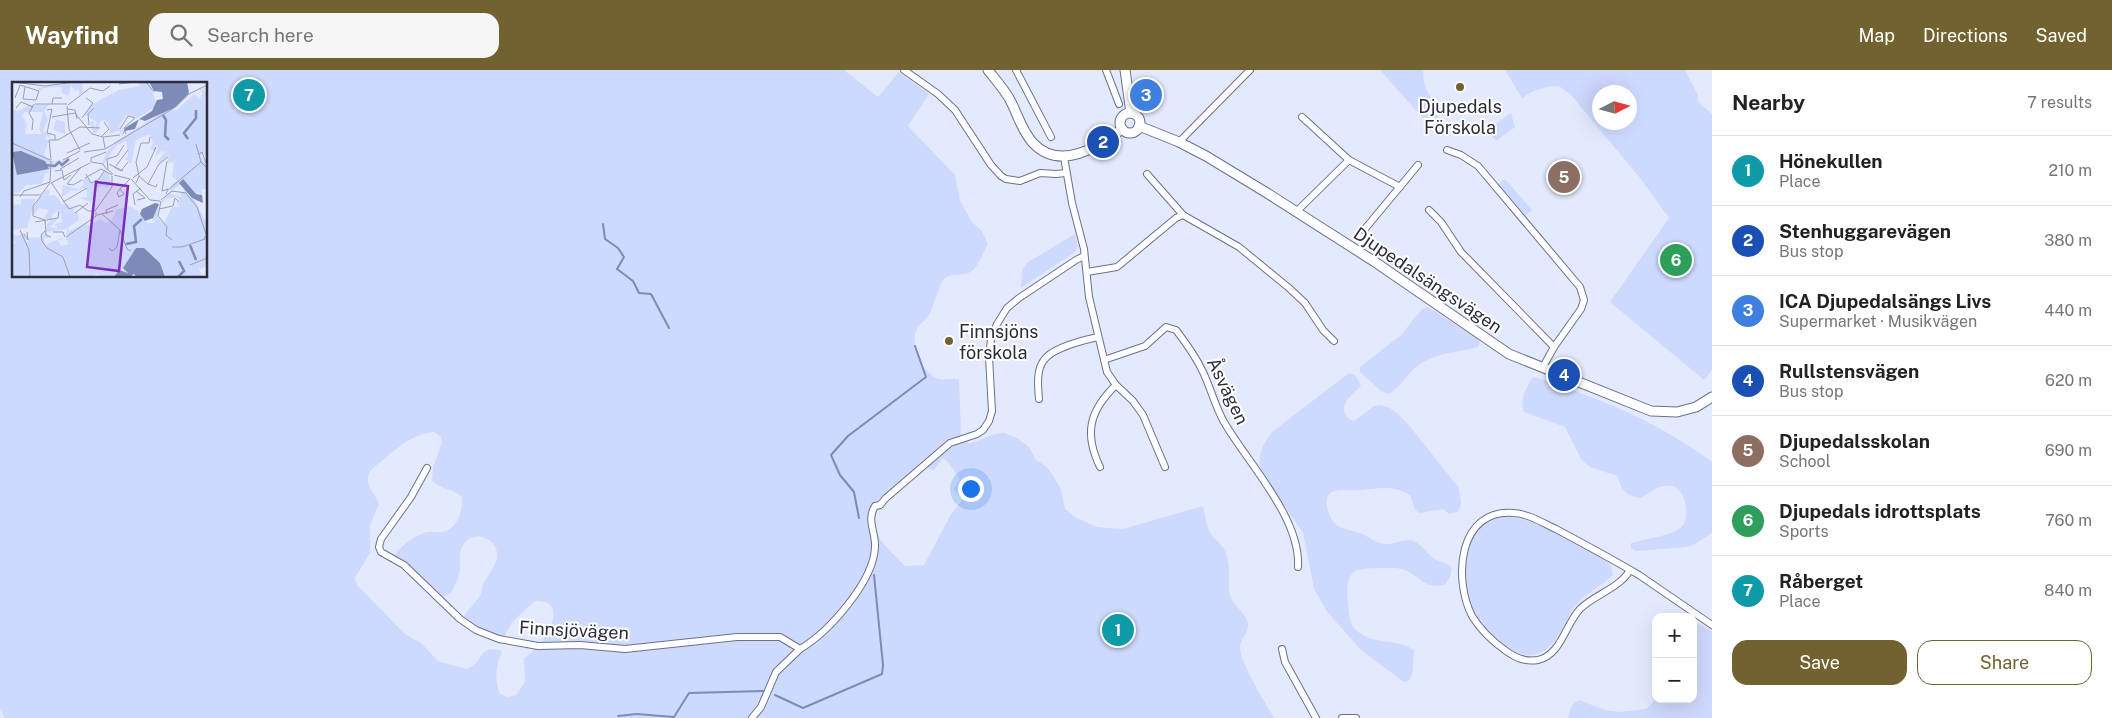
<!DOCTYPE html>
<meta charset="utf-8">
<style>
:root{--surface:#fff;--page:#f6f6f6;--text:#222;--muted:#767676;--line:#e0e0e0;--accent:#726230}
body{margin:0;font-family:"Public Sans",sans-serif;background:var(--page);color:var(--text)}
.controls{position:absolute;right:15px;bottom:15px;display:grid;overflow:hidden;border-radius:10px;box-shadow:0 5px 20px #0002}
.controls button{width:45px;height:45px;display:grid;place-items:center;padding:0;border:0;border-bottom:1px solid var(--line);background:var(--surface);color:var(--text);font:25px sans-serif}
.compass{position:absolute;left:1592px;top:15px;width:45px;height:45px;border-radius:50%;background:var(--surface);box-shadow:0 5px 20px #0002;rotate:84deg}
.you{position:absolute;left:970px;top:418px;width:18px;height:18px;margin:-12px;border:4px solid #fff;border-radius:50%;background:#1a73e8;box-shadow:0 0 0 8px #1a73e833}
.badge{display:grid;place-items:center;width:32px;height:32px;border-radius:50%;background:var(--accent);color:#fff;font-size:16px;font-weight:700}
.pin{position:absolute;translate:-50% -50%;border:2px solid #fff;box-shadow:0 1px 5px #0006}
.list{margin:0;padding:0;list-style:none}
h2{display:flex;justify-content:space-between;align-items:center;height:65px;margin:0;padding:0 20px;font-size:21px}
h2 small{font-size:16px;font-weight:400;color:var(--muted)}
.list li{display:grid;grid-template-columns:32px 1fr auto;gap:15px;align-items:center;box-sizing:border-box;height:70px;padding:0 20px;border-top:1px solid var(--line)}
.list b{display:block;font-size:19px;white-space:nowrap}
.list p{margin:0;font-size:16px;white-space:nowrap;color:var(--muted)}
.list em{font-size:16px;font-style:normal;color:var(--muted)}
.actions{display:flex;gap:10px;padding:15px 20px}
.actions a{flex:1;padding:11px 0;border:1px solid var(--accent);border-radius:15px;text-align:center;font-size:18px;color:var(--accent)}
.actions .main{background:var(--accent);color:#fff}
.icon{flex:none;width:28px;height:28px;fill:none;stroke:currentColor;stroke-width:2;stroke-linecap:round;stroke-linejoin:round}
.map{position:relative;flex:none;width:1712px;height:648px;overflow:hidden}
header{display:flex;align-items:center;gap:30px;box-sizing:border-box;height:70px;padding:0 25px;background:var(--accent);color:#fff}
header strong{font-size:24px}
nav{display:flex;gap:28px;margin-inline-start:auto;font-size:18px}
.search{width:350px;height:45px;background:var(--page);display:flex;align-items:center;gap:12px;box-sizing:border-box;padding:0 18px;border-radius:15px;color:var(--muted);font-size:19px}
main{display:flex}
aside{flex:1;background:var(--surface)}
.map>svg:first-child{display:block}
.green{fill:#ced9fe;fill-rule:evenodd}
.lines{fill:none;stroke-linecap:round;stroke-linejoin:round}
.stream{stroke:#7e8ab8;stroke-width:2}
.street-casing{stroke:#6a718e;stroke-width:8}
.secondary-casing{stroke:#6a718e;stroke-width:11}
.street{stroke:#fff;stroke-width:6}
.secondary{stroke:#fff;stroke-width:9}
.poi-dot{fill:#726230;stroke:#fff;stroke-width:2}
.labels{text-anchor:middle;dominant-baseline:central;stroke-width:4;stroke-linejoin:round;paint-order:stroke}
.poi-label{font-size:18px;fill:#2b2e3a;stroke:#fff}
.street-label{font-size:18px;fill:#2b2e3a;stroke:#fff}
.inset-river{fill:none;stroke:#7e8ab8;stroke-width:2.5}
.inset-road{fill:none;stroke:#9a9fb0;stroke-width:1}
.view{fill:#7b2cbf;fill-opacity:0.15;stroke:#7b2cbf;stroke-width:2.5}
.inset-edge{fill:none;stroke:#2b2e3a;stroke-width:2.5}
</style>
<header>
<strong>Wayfind</strong>
<div class="search"><svg class="icon" aria-label="search" viewBox="0 0 24 24"><circle cx="10" cy="10" r="6"/><path d="M15 15l6 6"/></svg>Search here</div>
<nav><a>Map</a><a>Directions</a><a>Saved</a></nav>
</header>
<main>
<div class="map">
<svg width="1712" height="648" viewBox="0 0 1712 648">
<rect width="100%" height="100%" fill="#e4eafe"/>
<g class="green">
<path d="M0 0H844L878 27 899 2 929 24 908 56 955 105 960 130 972 152 982 161 988 174C983 182 979 195 972 201 963 208 951 201 943 210 939 216 934 235 930 243 927 249 922 252 918 257 908 272 921 301 936 308 943 311 951 308 959 309L961 364 969 374 995 364 1004 363 1017 368 1029 377 1036 390 1046 396 1054 407 1061 419 1065 439 1075 447 1097 457 1123 459 1203 436C1205 444 1206 454 1210 462 1213 469 1223 474 1226 483 1232 498 1226 516 1231 528 1235 537 1246 543 1248 554 1249 562 1242 568 1240 575 1238 590 1266 633 1274 648H5L0 639ZM14 14H206V206H14ZM434 362 440 366 442 372 433 398 432 411C442 419 453 419 462 427 463 439 458 459 443 462 437 463 430 460 424 463 412 467 400 476 394 487L440 528 451 523C454 516 458 509 460 501 461 493 458 483 463 475 474 457 503 470 496 491 493 500 486 507 483 515 482 519 482 522 480 526 474 535 466 541 461 551L503 569 512 552 535 531C575 530 541 579 524 588L525 612 516 625 508 627 500 624C494 607 496 597 502 581 477 574 486 591 467 599L438 591 421 573 405 564 357 515 355 508 370 483V455L379 434C374 421 363 415 370 401 389 385 409 364 434 362ZM943 388 947 391 960 409 953 419 963 429 951 444 924 495 905 496C888 477 870 468 875 440H883L887 430 927 397 931 400H934Z"/>
<path d="M1380 0H1423C1423 16 1428 26 1439 37L1438 48 1432 53 1422 47Z"/>
<path d="M1505 0H1685L1698 25V32L1712 44V300L1704 310 1610 232 1669 148 1640 108 1571 25 1559 16C1544 16 1534 20 1522 28ZM1630 22V52H1600V22Z"/>
<path d="M1511 43 1515 57 1496 71 1487 60Z"/>
<path d="M1505 109 1532 140 1524 147 1497 115Z"/>
<path d="M1075 164 1078 176 1075 182 1021 218 1022 200 1028 192Z"/>
<path d="M1428 237 1477 268 1480 273 1478 277C1458 283 1437 282 1419 295 1407 303 1400 319 1388 324L1381 321 1360 302V297L1401 265 1422 239Z"/>
<path d="M1350 303 1356 306 1361 316C1351 326 1336 336 1349 349L1354 351 1374 336 1381 335 1390 338 1398 344 1408 354 1459 418 1461 434 1458 442 1449 444 1443 439 1420 443 1415 440 1410 425C1392 415 1380 418 1362 420 1347 422 1321 413 1328 440 1334 461 1344 457 1360 463 1368 466 1375 473 1384 474 1393 475 1402 469 1411 470 1420 472 1425 481 1432 487 1442 496 1462 490 1445 515 1424 518 1424 510 1407 501 1399 497 1390 498 1381 498 1352 499 1345 500 1348 533 1349 542 1349 555 1357 561 1373 575 1397 568 1414 580L1413 601 1410 610 1404 612 1361 580 1328 543 1314 519 1303 463 1261 401C1257 385 1262 375 1272 362L1345 306Z"/>
<path d="M1533 307C1548 310 1562 317 1577 322 1625 339 1671 361 1712 392V463L1693 475 1686 477 1636 481 1631 478V473C1645 469 1669 466 1680 458 1692 450 1686 418 1672 416 1659 413 1650 424 1640 428 1623 424 1623 421 1617 406L1590 397 1581 389 1565 357 1524 342C1519 330 1526 318 1533 307Z"/>
<path d="M1504 446C1541 450 1582 472 1611 495L1613 505C1602 516 1587 522 1577 534 1564 549 1560 573 1541 582 1528 588 1520 585 1509 578 1497 570 1486 562 1478 550 1458 518 1457 453 1504 446Z"/>
<path d="M1699 554 1712 561V648H1568C1570 639 1571 634 1579 630L1605 640 1619 642 1646 639 1656 629H1693L1695 578 1693 556Z"/>
</g>
<g class="lines">
<g class="stream">
<path d="M603 154 605 169 618 178 624 187 617 199 633 211 639 223 651 224 669 258"/>
<path d="M859 448 854 422 840 405 831 385 848 366 926 307 915 276"/>
<path d="M775 625 803 638 882 604 883 595 874 505"/>
<path d="M618 646 637 644 674 647 689 623 764 621"/>
</g>
<g class="street-casing">
<g id="street">
<path d="M904 0 938 24 955 40 991 95 1001 106 1006 109 1020 111 1040 103 1056 104 1066 103"/>
<path d="M1016 0 1051 67"/>
<path d="M1106 0 1119 34"/>
<path d="M1302 47 1349 90 1400 117"/>
<path d="M1179 72 1250 0"/>
<path d="M1447 80 1461 85 1478 96 1580 217 1584 230 1581 239 1554 277 1543 297"/>
<path d="M1064 87 1072 133 1084 179 1089 227 1107 302 1116 315 1133 331 1143 345 1165 397"/>
<path d="M1147 104 1183 145 1239 177 1289 218 1305 233 1323 260 1334 271"/>
<path d="M1429 140 1441 152 1461 182 1554 277"/>
<path d="M1296 142 1349 90"/>
<path d="M1364 160 1418 95"/>
<path d="M1087 202 1117 197 1176 148 1183 145"/>
<path d="M1104 290 1145 276 1166 257 1176 260C1186 273 1196 287 1203 302 1211 319 1215 336 1224 352 1247 392 1301 448 1298 497"/>
<path d="M1039 329C1038 317 1036 300 1044 290 1052 278 1084 270 1098 267"/>
<path d="M1100 397C1084 364 1089 341 1116 315"/>
<path d="M427 398 411 427 381 469 379 477 381 482 404 495 460 549 476 560 499 569 538 576 580 575 625 579 737 567H780L800 579C829 562 874 511 875 477 876 462 866 450 875 436L880 435 886 428 950 373 977 364 983 360 989 351 992 341 989 287 991 269 997 254 1007 238 1019 228 1076 190 1084 186"/>
<path d="M1630 500C1619 519 1595 524 1580 539 1565 555 1561 585 1538 590 1525 592 1516 588 1506 581 1492 571 1481 561 1472 546 1453 509 1458 438 1514 443 1529 444 1543 453 1556 459 1584 474 1612 489 1639 505L1712 555"/>
<path d="M1282 579 1285 592 1316 648"/>
<path d="M752 648 761 637 776 602 800 579"/>
<path d="M1342 648H1356"/>
</g>
</g>
<g class="secondary-casing">
<g id="secondary">
<path d="M988 0C995 9 1003 18 1009 28 1017 42 1021 60 1033 73 1059 101 1098 78 1122 59"/>
<path d="M1125 0 1131 43"/>
<circle cx="1130" cy="53" r="10"/>
<path d="M1139 56 1179 72 1206 86 1267 123 1375 192 1509 284 1651 341 1677 342 1696 337 1712 327"/>
</g>
</g>
<use href="#street" class="street"/>
<use href="#secondary" class="secondary"/>
</g>
<g class="poi-dot">
<circle cx="1460" cy="17" r="5"/>
<circle cx="949" cy="271" r="5"/>
</g>
<g class="labels">
<g class="poi-label">
<text x="1460" y="36">Djupedals<tspan x="1460" dy="21">Förskola</tspan></text>
<text x="959" y="261" text-anchor="start">Finnsjöns<tspan x="959" dy="21">förskola</tspan></text>
</g>
<g class="street-label">
<text transform="translate(1428 210) rotate(34)">Djupedalsängsvägen</text>
<text transform="translate(1228 321) rotate(64)">Åsvägen</text>
<text transform="translate(574 560) rotate(3)">Finnsjövägen</text>
</g>
</g>
<g transform="translate(12 12)">
<rect width="195" height="195" fill="#e4eafe"/>
<path d="M70 0 71 10 67 13V8L63 9 59 3 57 14 50 11 49 5 31 6 29 9 25 6ZM125 0H136L144 19 142 26 125 36 114 33 107 45 111 49 109 52 107 48 98 52 97 42 92 38 88 40 85 51H81L78 40 82 39V45L85 40 72 32 79 23 107 8 128 4ZM194 5 191 10 195 6V79L192 71 189 74 195 83V107H190V113L186 110 183 113 168 96 169 102 158 110 159 103 165 98 160 95 162 80 155 81 157 72 148 81 145 80 153 70 150 69 143 75 146 65 143 63 141 68 138 67 141 62 138 52 124 58 119 82 111 75 115 76 116 72 114 59 105 63 92 82H90L95 69 106 58 154 28H165L182 12 188 17 190 11 188 8ZM8 18 19 23H37L32 29 36 38 31 49 39 53 37 56 34 53V57L42 61 36 60 32 73 40 79H56L34 89 39 90 33 92 30 102 14 103 8 110 0 111V27L6 29 17 23ZM13 30H31L27 47 30 52H13L15 42 10 33ZM40 36 53 40V52L41 48 44 38ZM93 90 97 91 99 102 95 106 91 103 84 107 80 113 85 114 78 120 68 116 75 115V105L64 109 59 108 49 116 51 103 66 107 72 103 70 98 75 95 82 102ZM171 104 176 108 174 112 183 118 195 142V189L193 185 189 187 186 184 190 195H153L148 181 132 166H124L111 186 116 191 107 188 102 195H93L91 190 92 195 84 192 81 195H0V162L5 160H0V149H6L0 150 4 154 12 151 15 161 17 156 29 155 33 150 37 156H32L33 163 49 156 52 157 46 158 49 164 57 162 54 157 59 149 54 154 55 147 34 150 35 142 40 138 32 136 37 128 27 126 21 133V125L35 107 38 109 36 114 43 113 50 122H55L61 127 66 124 60 129 66 131 67 138 56 146 57 149 76 140 75 144 89 137 93 141 98 139 103 133V128L118 124 128 130 125 135 128 132 135 141H142L144 137 140 139V133L147 123 145 135 150 141 153 140 160 125H168L164 120 169 121 165 115 153 117 150 123V119L157 111 169 115V111H173ZM48 127 50 140 43 142 46 147 38 145 47 136 40 138V133ZM0 116 2 123 9 122V117H24L15 146 0 148Z" fill="#ced9fe" fill-rule="evenodd"/>
<path d="M137 0H175L177 11 164 25 133 39 127 37 123 47 113 49 110 54 113 46 140 29 145 18 151 17 150 10 142 9ZM9 69 33 79 37 87 5 93 0 70ZM171 97 184 112 190 113 191 121 180 116 167 101ZM143 121 147 122 141 136 133 139 128 132 130 127ZM124 166H132L148 181 153 195H125L122 192 119 194 122 195H102L107 188 116 191 111 186Z" fill="#7e8ab8"/>
<path class="inset-river" d="M151 33 154 38 153 54 157 58M176 57 172 51 184 36V28M32 83 43 84 47 80 50 83 57 77M114 162 124 160 122 144 130 137M178 163 184 178M166 195 172 189 167 179"/>
<path class="inset-road" d="M2 0 33 4 63 0M130 0 135 1 142 10M107 2 122 0M3 16 8 3 27 9 24 18 11 17 13 5M23 22H55M40 22 41 16H50M56 23 78 6 91 9 98 4M55 24 57 47 68 68M4 26 9 20 21 25M56 27 63 28 65 37M35 28 40 27 35 51 43 53V58M40 35 63 31 80 52 91 55 93 66M70 36 81 21 74 16M77 43 76 32 82 26M108 47 116 34 123 36M20 48 21 38 17 31 22 22M114 52 112 46 123 36M90 54 97 47 92 40M91 55 108 53M0 61 38 78M184 62 189 80 195 86M93 67 162 26 177 12 195 3M72 70 93 67M55 71 78 61M187 72 190 70 194 81M39 78 37 58H46L68 45 88 46M51 78 68 69M79 80 91 82 95 88M79 80V76L94 70M97 82 111 89M104 84 116 68M69 85 55 102 61 103 70 98M102 85 109 89 116 80M48 87 67 76M43 89 50 88 52 98 59 93M74 92 79 101 86 98 93 88M101 92 96 88 95 77 105 74 112 63M102 93 118 97M127 94 136 102 144 105 145 102M73 96 89 87 100 93M121 96 135 85 144 65 142 68M119 97 138 118 148 119M38 100 39 79M39 100 57 127 68 123 76 129H83M39 101 78 81M124 101 127 94 124 80 129 61H137L138 55M136 102 147 82 156 75M108 107 112 112 107 115 105 111 108 107 118 97M156 108 189 80M124 109 133 116 125 118M154 112 156 107 150 109 155 79M0 113H29M29 113 38 101M8 115 12 109 38 100M149 118 160 109 174 111 185 125 195 155M149 119 146 134 155 145 154 153 160 158M51 120 75 106M123 123 121 112 129 106M147 127 161 124 163 116 167 120M83 129 100 105V94M63 131 76 121M90 132 108 148 105 165 100 169 97 166M95 132 94 128 106 123M85 133 101 129M21 134 33 138 34 153 39 155M21 134V124L29 114M23 140 46 136 47 129M8 148 17 168 18 195M108 148 115 167 119 169M33 149 29 153 30 159 35 166 51 175 58 195M41 150H51L53 155M12 152 16 158 15 150M54 155 84 134V130M160 165H170L193 157V154M178 183 195 176"/>
<path class="view" d="M84 100 116 104 107 189 75 185Z"/>
<rect width="195" height="195" class="inset-edge"/>
</g>
</svg>
<div class="controls">
<button>+</button>
<button>−</button>
</div>
<svg class="compass" viewBox="-18 -18 36 36"><path d="M0-13l5 13h-10z" fill="#e53935"/><path d="M0 13l5-13h-10z" fill="#767676"/></svg>
<div class="you"></div>
<div class="pin badge" style="left:1118px;top:560px;background:#0f9aa8">1</div>
<div class="pin badge" style="left:1103px;top:72px;background:#1a4fb4">2</div>
<div class="pin badge" style="left:1146px;top:25px;background:#3f7fe0">3</div>
<div class="pin badge" style="left:1564px;top:305px;background:#1a4fb4">4</div>
<div class="pin badge" style="left:1564px;top:107px;background:#8d6e63">5</div>
<div class="pin badge" style="left:1676px;top:190px;background:#2e9e5b">6</div>
<div class="pin badge" style="left:249px;top:25px;background:#0f9aa8">7</div>
</div>
<aside>
<h2>Nearby<small>7 results</small></h2>
<ul class="list">
<li><span class="badge" style="background:#0f9aa8">1</span><div><b>Hönekullen</b><p>Place</p></div><em>210 m</em></li>
<li><span class="badge" style="background:#1a4fb4">2</span><div><b>Stenhuggarevägen</b><p>Bus stop</p></div><em>380 m</em></li>
<li><span class="badge" style="background:#3f7fe0">3</span><div><b>ICA Djupedalsängs Livs</b><p>Supermarket · Musikvägen</p></div><em>440 m</em></li>
<li><span class="badge" style="background:#1a4fb4">4</span><div><b>Rullstensvägen</b><p>Bus stop</p></div><em>620 m</em></li>
<li><span class="badge" style="background:#8d6e63">5</span><div><b>Djupedalsskolan</b><p>School</p></div><em>690 m</em></li>
<li><span class="badge" style="background:#2e9e5b">6</span><div><b>Djupedals idrottsplats</b><p>Sports</p></div><em>760 m</em></li>
<li><span class="badge" style="background:#0f9aa8">7</span><div><b>Råberget</b><p>Place</p></div><em>840 m</em></li>
</ul>
<div class="actions"><a class="main">Save</a><a>Share</a></div>
</aside>
</main>
